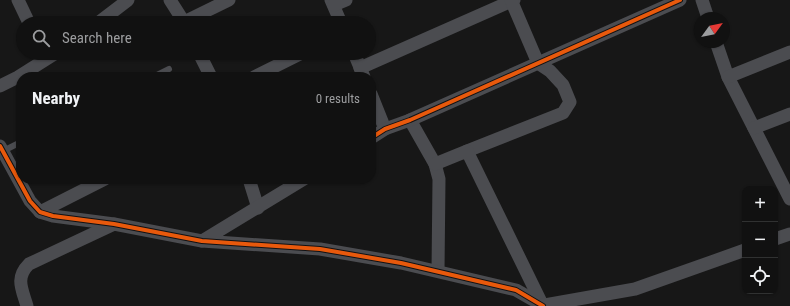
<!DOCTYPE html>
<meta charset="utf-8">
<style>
:root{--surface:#111;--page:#1e1f1f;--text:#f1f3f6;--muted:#9c9d9f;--line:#303131}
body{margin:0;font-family:"Roboto Condensed",sans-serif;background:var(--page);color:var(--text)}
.controls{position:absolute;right:12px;bottom:12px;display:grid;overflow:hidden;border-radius:8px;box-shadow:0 1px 3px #0004}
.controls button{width:36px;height:36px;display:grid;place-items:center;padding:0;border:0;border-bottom:1px solid var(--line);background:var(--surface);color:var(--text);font:20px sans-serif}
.compass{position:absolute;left:694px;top:12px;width:36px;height:36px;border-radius:50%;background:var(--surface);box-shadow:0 1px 3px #0004;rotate:57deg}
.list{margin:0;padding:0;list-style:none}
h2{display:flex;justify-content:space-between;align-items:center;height:52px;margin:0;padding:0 16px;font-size:17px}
h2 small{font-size:13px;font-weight:400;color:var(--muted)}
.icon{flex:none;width:22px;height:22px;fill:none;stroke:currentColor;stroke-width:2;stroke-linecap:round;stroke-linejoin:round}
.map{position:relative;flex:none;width:790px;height:306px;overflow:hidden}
.search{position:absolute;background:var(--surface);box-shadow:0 1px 3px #0004;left:16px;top:16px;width:360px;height:44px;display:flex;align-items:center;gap:10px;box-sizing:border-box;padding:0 14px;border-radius:22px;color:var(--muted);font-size:15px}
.panel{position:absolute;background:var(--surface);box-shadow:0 1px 3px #0004;left:16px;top:72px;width:360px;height:112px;border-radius:16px}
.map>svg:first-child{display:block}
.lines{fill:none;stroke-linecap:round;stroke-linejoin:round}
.service{stroke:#4b4c50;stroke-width:6}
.minor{stroke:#4b4c50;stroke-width:13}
.cycleway-casing{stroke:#111113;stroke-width:6}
.cycleway{stroke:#e8590c;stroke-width:4}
</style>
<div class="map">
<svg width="790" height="306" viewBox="0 0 790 306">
<rect width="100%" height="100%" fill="#171717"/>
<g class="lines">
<g class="service">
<path d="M153 77 169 69"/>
<path d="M3 151 21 142"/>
</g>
<g class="minor">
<path d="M18 0 29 23"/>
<path d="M170 0 184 22 229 0"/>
<path d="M331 0 341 23"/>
<path d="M702 0 708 18"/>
<path d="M334 5 346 0"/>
<path d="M98 23 128 0"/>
<path d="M716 42 728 77 790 199"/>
<path d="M199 53 211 77"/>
<path d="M354 53 364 77"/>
<path d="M360 68 514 0"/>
<path d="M254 77 302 53"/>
<path d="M728 77 790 52"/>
<path d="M0 86 18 77 56 53"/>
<path d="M371 94 385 129"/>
<path d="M410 120 435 164 439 179 438 271"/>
<path d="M754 128 790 114"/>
<path d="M371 138 385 129 410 120 680 0"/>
<path d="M0 146 30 201 40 212 53 216 114 224 202 241 320 249 401 263 516 290 542 305"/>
<path d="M467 151 563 113 570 102 563 85 550 71 538 63 511 0"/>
<path d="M435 164 467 151 543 306"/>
<path d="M249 179 258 208"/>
<path d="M40 212 105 179"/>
<path d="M775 239 790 234"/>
<path d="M202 241 304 179"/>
<path d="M27 306C22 289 15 278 29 264L114 224"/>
<path d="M539 306 635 289 745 250"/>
</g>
<g class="cycleway-casing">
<g id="cycleway">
<path d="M371 138 385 129 410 120 680 0"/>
<path d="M0 146 30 201 40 212 53 216 114 224 202 241 320 249 401 263 516 290 543 306"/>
</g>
</g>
<use href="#cycleway" class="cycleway"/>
</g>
</svg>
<div class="controls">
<button>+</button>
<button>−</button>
<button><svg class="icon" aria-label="locate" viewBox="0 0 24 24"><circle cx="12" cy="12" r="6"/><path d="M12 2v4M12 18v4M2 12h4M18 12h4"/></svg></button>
</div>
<svg class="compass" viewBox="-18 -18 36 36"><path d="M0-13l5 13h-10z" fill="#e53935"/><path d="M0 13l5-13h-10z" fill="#9c9d9f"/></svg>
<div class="search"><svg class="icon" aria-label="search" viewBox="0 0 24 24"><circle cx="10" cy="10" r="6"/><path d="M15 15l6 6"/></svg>Search here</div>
<section class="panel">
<h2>Nearby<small>0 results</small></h2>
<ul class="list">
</ul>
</section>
</div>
